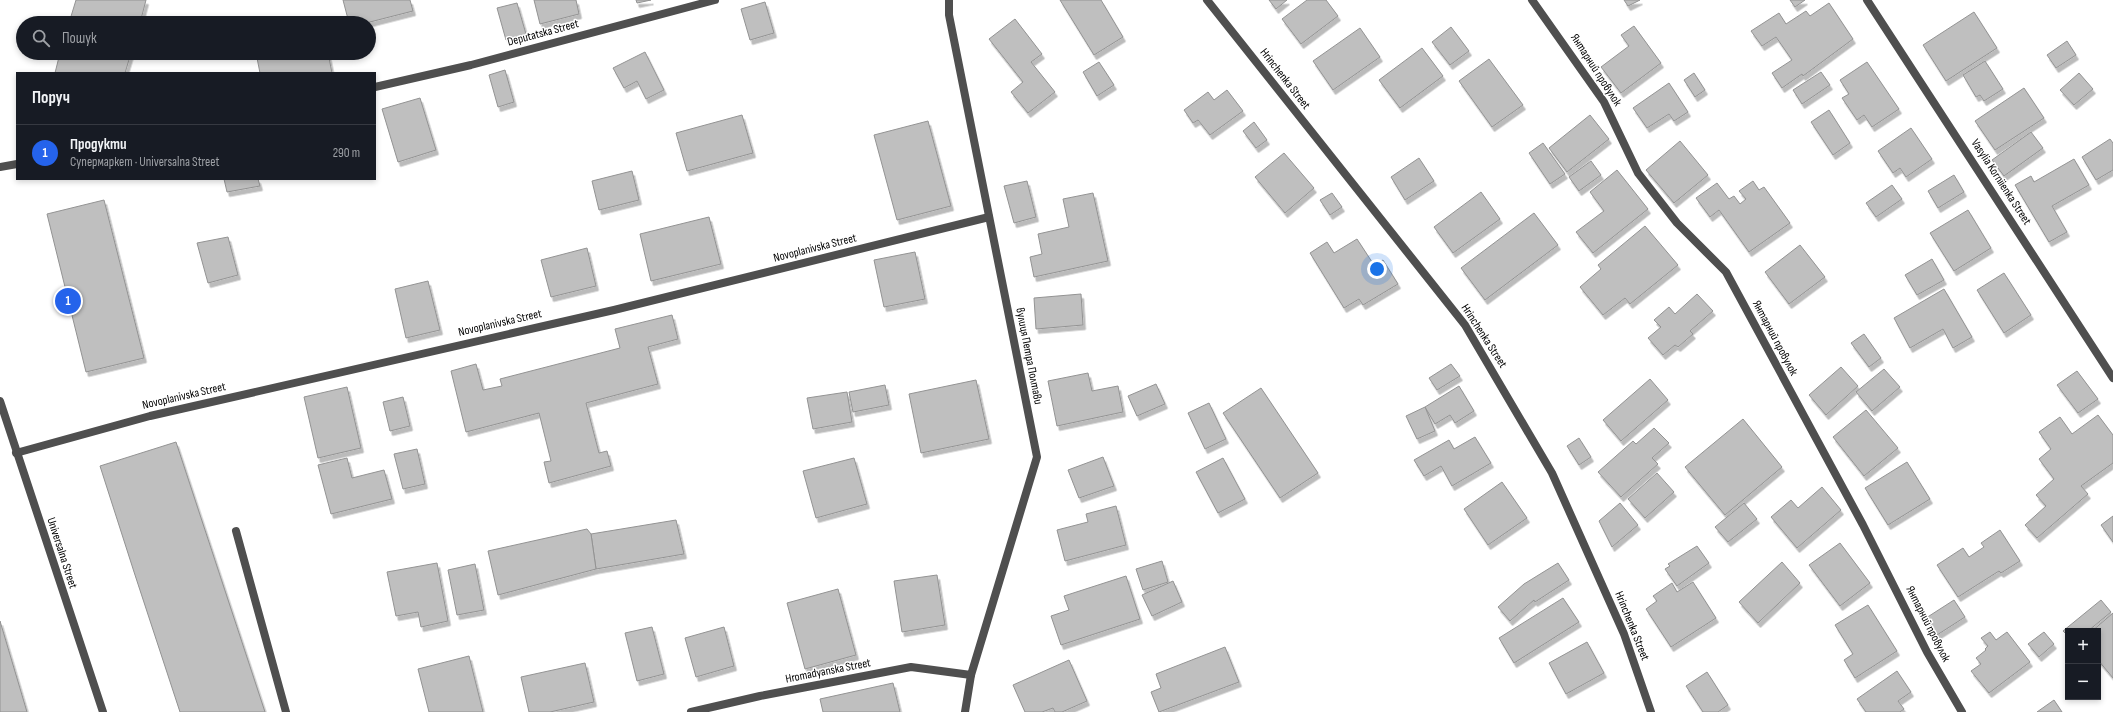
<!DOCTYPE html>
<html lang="uk">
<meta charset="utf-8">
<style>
:root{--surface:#171b24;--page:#242831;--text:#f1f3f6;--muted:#9ea1a6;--line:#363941;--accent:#2563eb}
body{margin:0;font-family:"Sofia Sans Condensed",sans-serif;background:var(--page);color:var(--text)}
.controls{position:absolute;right:12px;bottom:12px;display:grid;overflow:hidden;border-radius:0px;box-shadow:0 2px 6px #0003}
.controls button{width:36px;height:36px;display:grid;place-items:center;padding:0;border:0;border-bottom:1px solid var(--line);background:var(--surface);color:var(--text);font:20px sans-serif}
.you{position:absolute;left:1377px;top:269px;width:14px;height:14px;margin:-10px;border:3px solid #fff;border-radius:50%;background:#1a73e8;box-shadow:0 0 0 6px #1a73e833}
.badge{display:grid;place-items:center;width:26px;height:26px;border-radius:50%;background:var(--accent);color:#fff;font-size:13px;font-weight:700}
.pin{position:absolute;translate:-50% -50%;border:2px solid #fff;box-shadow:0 1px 4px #0006}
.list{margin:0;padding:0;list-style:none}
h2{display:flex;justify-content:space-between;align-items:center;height:52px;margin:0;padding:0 16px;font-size:17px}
h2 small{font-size:13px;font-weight:400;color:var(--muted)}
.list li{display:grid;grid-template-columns:26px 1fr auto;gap:12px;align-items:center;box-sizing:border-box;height:56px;padding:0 16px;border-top:1px solid var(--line)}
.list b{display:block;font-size:15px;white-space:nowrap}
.list p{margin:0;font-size:13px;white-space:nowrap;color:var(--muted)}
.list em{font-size:13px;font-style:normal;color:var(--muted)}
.icon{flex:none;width:22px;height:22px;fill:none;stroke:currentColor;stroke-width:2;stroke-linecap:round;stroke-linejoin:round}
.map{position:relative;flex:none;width:2113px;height:712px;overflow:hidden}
.search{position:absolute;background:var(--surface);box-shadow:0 2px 6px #0003;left:16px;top:16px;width:360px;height:44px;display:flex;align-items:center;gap:10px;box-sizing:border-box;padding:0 14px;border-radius:22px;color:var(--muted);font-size:15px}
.panel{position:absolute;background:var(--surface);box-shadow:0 2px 6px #0003;left:16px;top:72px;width:360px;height:108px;border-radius:0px}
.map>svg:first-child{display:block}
.building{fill:#bfbfbf;stroke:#939393;filter:url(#shadow)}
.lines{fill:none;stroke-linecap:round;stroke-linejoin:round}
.service{stroke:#4f4f4f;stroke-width:8}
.minor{stroke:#4f4f4f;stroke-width:8}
.labels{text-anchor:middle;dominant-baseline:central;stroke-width:3;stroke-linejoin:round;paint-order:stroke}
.street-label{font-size:12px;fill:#000;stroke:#fff}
</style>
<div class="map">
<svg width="2113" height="712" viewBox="0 0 2113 712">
<defs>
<filter id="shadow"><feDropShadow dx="2.5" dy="4.5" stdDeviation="0" flood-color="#0004"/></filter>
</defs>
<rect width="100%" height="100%" fill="#fff"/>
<g class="building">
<path d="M76 0H146L140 23H69Z"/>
<path d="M343 0H410L413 11 366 23H349Z"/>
<path d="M534 0H576L579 14 540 24Z"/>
<path d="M636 0H651L637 3Z"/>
<path d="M1060 0H1101L1123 37 1094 55Z"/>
<path d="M1269 0H1287L1276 9Z"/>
<path d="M1307 0H1326L1338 16 1301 44 1282 19Z"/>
<path d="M1624 0H1640L1628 6Z"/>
<path d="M1790 0H1805L1795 7Z"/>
<path d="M765 2 774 33 750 40 741 9Z"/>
<path d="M517 3 526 34 506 40 497 8Z"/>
<path d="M1829 3 1853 39 1803 76 1802 74 1782 88 1772 73 1792 60 1776 37 1762 46 1751 31 1779 13 1786 24 1806 11 1810 16Z"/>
<path d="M1974 12 1997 48 1946 81 1923 45Z"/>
<path d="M1015 19 1042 54 1031 62 1055 92 1028 113 1011 92 1023 82 989 39Z"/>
<path d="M1634 26 1661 63 1621 93 1601 67 1629 46 1621 35Z"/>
<path d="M1451 27 1469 51 1450 65 1432 42Z"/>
<path d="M1360 28 1380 57 1333 90 1313 61Z"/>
<path d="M2067 41 2076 55 2056 68 2047 55Z"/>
<path d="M1422 48 1443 76 1400 108 1379 80Z"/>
<path d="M645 52 664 90 646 99 637 81 624 88 613 68Z"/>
<path d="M60 53H131L125 73H55Z"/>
<path d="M256 53H328L332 73H260Z"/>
<path d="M1489 59 1523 105 1492 127 1459 81Z"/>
<path d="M1985 61 2003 89 1984 101 1980 95 1976 97 1963 75Z"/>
<path d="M1099 62 1114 85 1097 96 1083 72Z"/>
<path d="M1867 62 1899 109 1872 127 1864 115 1857 120 1842 98 1849 94 1840 80Z"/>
<path d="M505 70 514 102 498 107 489 75Z"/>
<path d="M1821 72 1830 85 1802 104 1793 90Z"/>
<path d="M1694 73 1705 90 1695 97 1684 80Z"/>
<path d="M2079 73 2093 89 2074 105 2060 90Z"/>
<path d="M1669 83 1688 112 1674 121 1669 114 1647 128 1633 108Z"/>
<path d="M2024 88 2044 118 1995 150 1975 121Z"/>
<path d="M1227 90 1243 111 1210 135 1198 120 1193 123 1184 110 1208 92 1214 100Z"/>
<path d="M420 98 436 150 398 162 382 109Z"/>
<path d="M1829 110 1850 143 1833 155 1811 122Z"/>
<path d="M742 115 753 153 687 171 676 133Z"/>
<path d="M1590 115 1609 139 1567 172 1549 148Z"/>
<path d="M928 121 951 206 897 220 874 135Z"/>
<path d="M1254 122 1267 140 1256 148 1243 131Z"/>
<path d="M1911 128 1932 159 1906 177 1900 168 1893 173 1878 151Z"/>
<path d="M2031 132 2043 148 2004 176 1992 160Z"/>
<path d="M2110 139 2113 143V170L2096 180 2082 157Z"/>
<path d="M1680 141 1708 175 1674 203 1646 170Z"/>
<path d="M1543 143 1565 174 1550 184 1529 153Z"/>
<path d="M1284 153 1314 188 1285 213 1255 177Z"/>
<path d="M1419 158 1434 181 1405 200 1391 177Z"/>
<path d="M2074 159 2089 185 2052 206 2067 232 2049 242 2015 185 2031 176 2034 182Z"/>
<path d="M1591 161 1601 175 1579 191 1569 177Z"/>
<path d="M1617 170 1648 209 1593 253 1576 232 1604 211 1590 192Z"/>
<path d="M632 171 639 200 599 210 592 181Z"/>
<path d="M1954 175 1964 192 1938 208 1928 191Z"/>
<path d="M224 179H258L260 186 227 192Z"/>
<path d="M1027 181 1036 217 1014 223 1004 186Z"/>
<path d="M1753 181 1759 190 1764 187 1790 223 1749 252 1719 210 1710 217 1696 198 1717 183 1729 199 1734 196 1740 204 1746 199 1739 191Z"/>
<path d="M1892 185 1902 199 1876 217 1866 203Z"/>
<path d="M1481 192 1500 219 1453 253 1434 227Z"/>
<path d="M1093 193 1108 261 1034 277 1030 257 1042 254 1038 234 1069 227 1063 199Z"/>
<path d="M1332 193 1342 207 1330 215 1320 200Z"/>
<path d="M104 200 144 358 86 372 47 214Z"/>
<path d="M1968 210 1991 248 1954 271 1930 233Z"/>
<path d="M1534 213 1558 245 1485 300 1461 268Z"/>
<path d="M709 217 721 264 651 281 640 234Z"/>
<path d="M1645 226 1678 265 1630 304 1625 298 1603 315 1580 287 1601 269 1598 265Z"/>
<path d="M228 237 238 275 208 283 197 243Z"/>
<path d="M1357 239 1374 265 1383 260 1398 284 1363 305 1359 299 1344 308 1310 253 1327 242 1334 253Z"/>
<path d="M1800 245 1825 277 1789 304 1765 272Z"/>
<path d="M587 248 596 286 551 297 541 260Z"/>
<path d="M915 252 925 299 884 307 874 260Z"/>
<path d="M1932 259 1944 280 1917 295 1905 275Z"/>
<path d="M2004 273 2031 315 2004 333 1977 290Z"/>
<path d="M428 281 440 330 406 338 395 289Z"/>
<path d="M1944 289 1972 337 1953 348 1943 329 1910 348 1894 318Z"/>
<path d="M1081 294 1083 325 1036 329 1034 298Z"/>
<path d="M1697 294 1713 311 1690 331 1693 334 1678 347 1675 345 1663 355 1648 338 1661 327 1654 320 1669 307 1675 314Z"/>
<path d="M672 315 678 339 648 347 658 384 586 403 599 453 607 451 611 466 549 483 544 462 551 461 539 413 466 432 451 371 476 364 483 390 502 386 500 379 620 348 615 329Z"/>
<path d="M1864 334 1881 358 1869 367 1851 343Z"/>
<path d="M1451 364 1460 376 1437 390 1429 378Z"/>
<path d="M1841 367 1858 386 1826 415 1809 395Z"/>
<path d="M1884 369 1900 387 1872 411 1856 392Z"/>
<path d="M2077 371 2098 399 2078 413 2057 385Z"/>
<path d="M1088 373 1092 391 1118 386 1123 412 1057 426 1048 381Z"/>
<path d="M1650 379 1668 400 1621 441 1603 420Z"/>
<path d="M976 380 989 439 921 453 909 394Z"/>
<path d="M1156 384 1165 404 1137 416 1128 396Z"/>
<path d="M885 385 889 405 853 412 849 392Z"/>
<path d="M1459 386 1474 411 1455 423 1450 415 1435 424 1425 407Z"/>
<path d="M347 387 361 448 318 458 304 397Z"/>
<path d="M1261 388 1318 473 1280 498 1223 413Z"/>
<path d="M847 392 852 422 813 429 807 398Z"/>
<path d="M403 397 410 426 390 431 383 402Z"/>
<path d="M1209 403 1226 439 1205 449 1188 413Z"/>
<path d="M1425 407 1435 431 1417 439 1406 416Z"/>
<path d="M1866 410 1898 448 1864 476 1833 437Z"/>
<path d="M2098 415 2113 435V463L2081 486 2088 494 2037 538 2025 525 2046 506 2036 495 2054 479 2039 459 2051 449 2039 432 2060 417 2072 434Z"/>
<path d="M1743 419 1782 467 1725 515 1685 467Z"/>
<path d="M1654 428 1669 443 1652 458 1658 464 1621 497 1598 472 1633 441 1636 444Z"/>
<path d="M1475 437 1491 463 1452 486 1441 466 1424 476 1414 460 1449 440 1454 449Z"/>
<path d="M1579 438 1591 457 1579 465 1567 446Z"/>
<path d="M176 442 265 712H180L135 575 100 466Z"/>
<path d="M417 449 425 484 403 489 394 454Z"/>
<path d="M1103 457 1114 486 1079 498 1068 470Z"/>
<path d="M347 458 352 478 384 470 392 499 331 514 318 465Z"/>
<path d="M854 458 867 504 816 518 803 471Z"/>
<path d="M1223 458 1245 499 1218 513 1196 472Z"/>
<path d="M1907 462 1930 499 1888 525 1865 488Z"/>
<path d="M1657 473 1674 492 1645 518 1628 499Z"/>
<path d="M1502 482 1527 518 1488 545 1464 509Z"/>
<path d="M1822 487 1841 510 1797 548 1771 517 1791 500 1798 508Z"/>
<path d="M1620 503 1638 525 1612 547 1599 521Z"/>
<path d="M1744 503 1757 519 1728 542 1715 527Z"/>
<path d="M1116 506 1126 545 1065 561 1057 530 1088 522 1086 514Z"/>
<path d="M2113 516V542L2101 525Z"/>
<path d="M676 520 684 554 596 569 591 534Z"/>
<path d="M587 529 591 534 596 569 498 595 488 551Z"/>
<path d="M2000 530 2020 561 2001 573 1999 571 1958 597 1937 565 1963 548 1969 557 1984 547 1981 543Z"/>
<path d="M1840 543 1870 583 1840 606 1809 565Z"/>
<path d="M1697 546 1709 563 1677 586 1665 569 1670 566 1668 564Z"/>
<path d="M1162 561 1168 582 1143 590 1136 569Z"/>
<path d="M1782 562 1800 583 1758 623 1739 602Z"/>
<path d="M437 563 448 621 421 627 418 612 396 616 387 572Z"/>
<path d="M1558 563 1569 580 1535 602 1534 600 1510 621 1498 607 1524 584Z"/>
<path d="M475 564 484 610 457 615 448 570Z"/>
<path d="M937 575 945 625 902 632 894 581Z"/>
<path d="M1126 576 1140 619 1061 645 1051 616 1069 610 1064 596Z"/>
<path d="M1173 581 1182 602 1152 616 1142 595Z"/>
<path d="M1693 582 1716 618 1671 647 1646 609 1657 601 1653 596 1672 583 1677 592Z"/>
<path d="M838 589 856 655 805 669 787 603Z"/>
<path d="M1563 598 1579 622 1514 663 1499 638Z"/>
<path d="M1954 600 1965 617 1937 635 1926 618Z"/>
<path d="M2101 600 2111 612 2088 631H2068V636L2063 631Z"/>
<path d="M1868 605 1897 651 1855 678 1844 660 1853 654 1835 625Z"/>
<path d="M2113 613V678L2098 660V631H2092Z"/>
<path d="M0 621 27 712H0Z"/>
<path d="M652 627 664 674 637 681 625 633Z"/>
<path d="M724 627 734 666 696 677 685 638Z"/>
<path d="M1990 632 1996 640 2007 632 2030 662 1989 693 1971 671 1981 664 1976 658 1986 650 1985 649 1988 646 1981 638Z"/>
<path d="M2044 632 2054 644 2039 657 2028 644Z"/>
<path d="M1587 642 1604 673 1566 694 1549 663Z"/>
<path d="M1225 647 1239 682 1159 712 1151 692 1161 688 1156 674Z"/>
<path d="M469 656 483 712H429L418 669Z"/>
<path d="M1069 660 1087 701 1062 712H1055L1053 708 1042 712H1025L1013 685Z"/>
<path d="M585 663 594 702 550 712H529L521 677Z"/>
<path d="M1897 671 1911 692 1898 701 1904 709 1900 712H1866L1857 699Z"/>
<path d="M1707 672 1728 705 1718 712H1703L1686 686Z"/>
<path d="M893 683 900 712H823L820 699Z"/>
<path d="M2054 700 2062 712H2037Z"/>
</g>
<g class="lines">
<path class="service" d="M236 531 286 712"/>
<g class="minor">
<path d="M949 0V15L1037 457 971 675 965 712"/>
<path d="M1207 0 1465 325 1552 473 1624 634 1651 712"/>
<path d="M1532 0 1604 102 1638 173 1677 223 1726 272 1863 525 1927 652 1962 712"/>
<path d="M1867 0 2113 378"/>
<path d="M375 87 471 65 715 0"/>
<path d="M0 167 17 164"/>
<path d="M0 401 103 712"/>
<path d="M16 453 150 416 614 310 989 217"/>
<path d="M691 712 760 696 911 667 971 675"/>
</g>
</g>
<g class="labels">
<g class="street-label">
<text transform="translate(543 33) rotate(-15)">Deputatska Street</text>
<text transform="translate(1596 70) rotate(57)">Янтарний провулок</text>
<text transform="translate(1285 79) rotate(52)">Hrinchenka Street</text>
<text transform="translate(2001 182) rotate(57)">Vasylia Korniienka Street</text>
<text transform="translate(815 248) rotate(-14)">Novoplanivska Street</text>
<text transform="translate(500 323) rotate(-13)">Novoplanivska Street</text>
<text transform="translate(1484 336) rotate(57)">Hrinchenka Street</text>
<text transform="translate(1775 338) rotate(62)">Янтарний провулок</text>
<text transform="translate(1029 356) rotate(79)">вулиця Петра Полтави</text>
<text transform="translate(184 396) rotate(-13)">Novoplanivska Street</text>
<text transform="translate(62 553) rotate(72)">Universalna Street</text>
<text transform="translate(1928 624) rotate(63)">Янтарний провулок</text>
<text transform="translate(1632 626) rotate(68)">Hrinchenka Street</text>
<text transform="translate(828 671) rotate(-11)">Hromadyanska Street</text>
</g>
</g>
</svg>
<div class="controls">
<button>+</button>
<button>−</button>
</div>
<div class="you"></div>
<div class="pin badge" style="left:68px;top:301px">1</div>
<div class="search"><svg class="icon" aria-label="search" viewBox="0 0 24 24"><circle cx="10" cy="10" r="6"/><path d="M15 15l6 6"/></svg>Пошук</div>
<section class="panel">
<h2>Поруч<small></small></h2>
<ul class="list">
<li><span class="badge">1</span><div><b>Продукти</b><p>Супермаркет · Universalna Street</p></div><em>290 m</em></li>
</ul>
</section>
</div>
